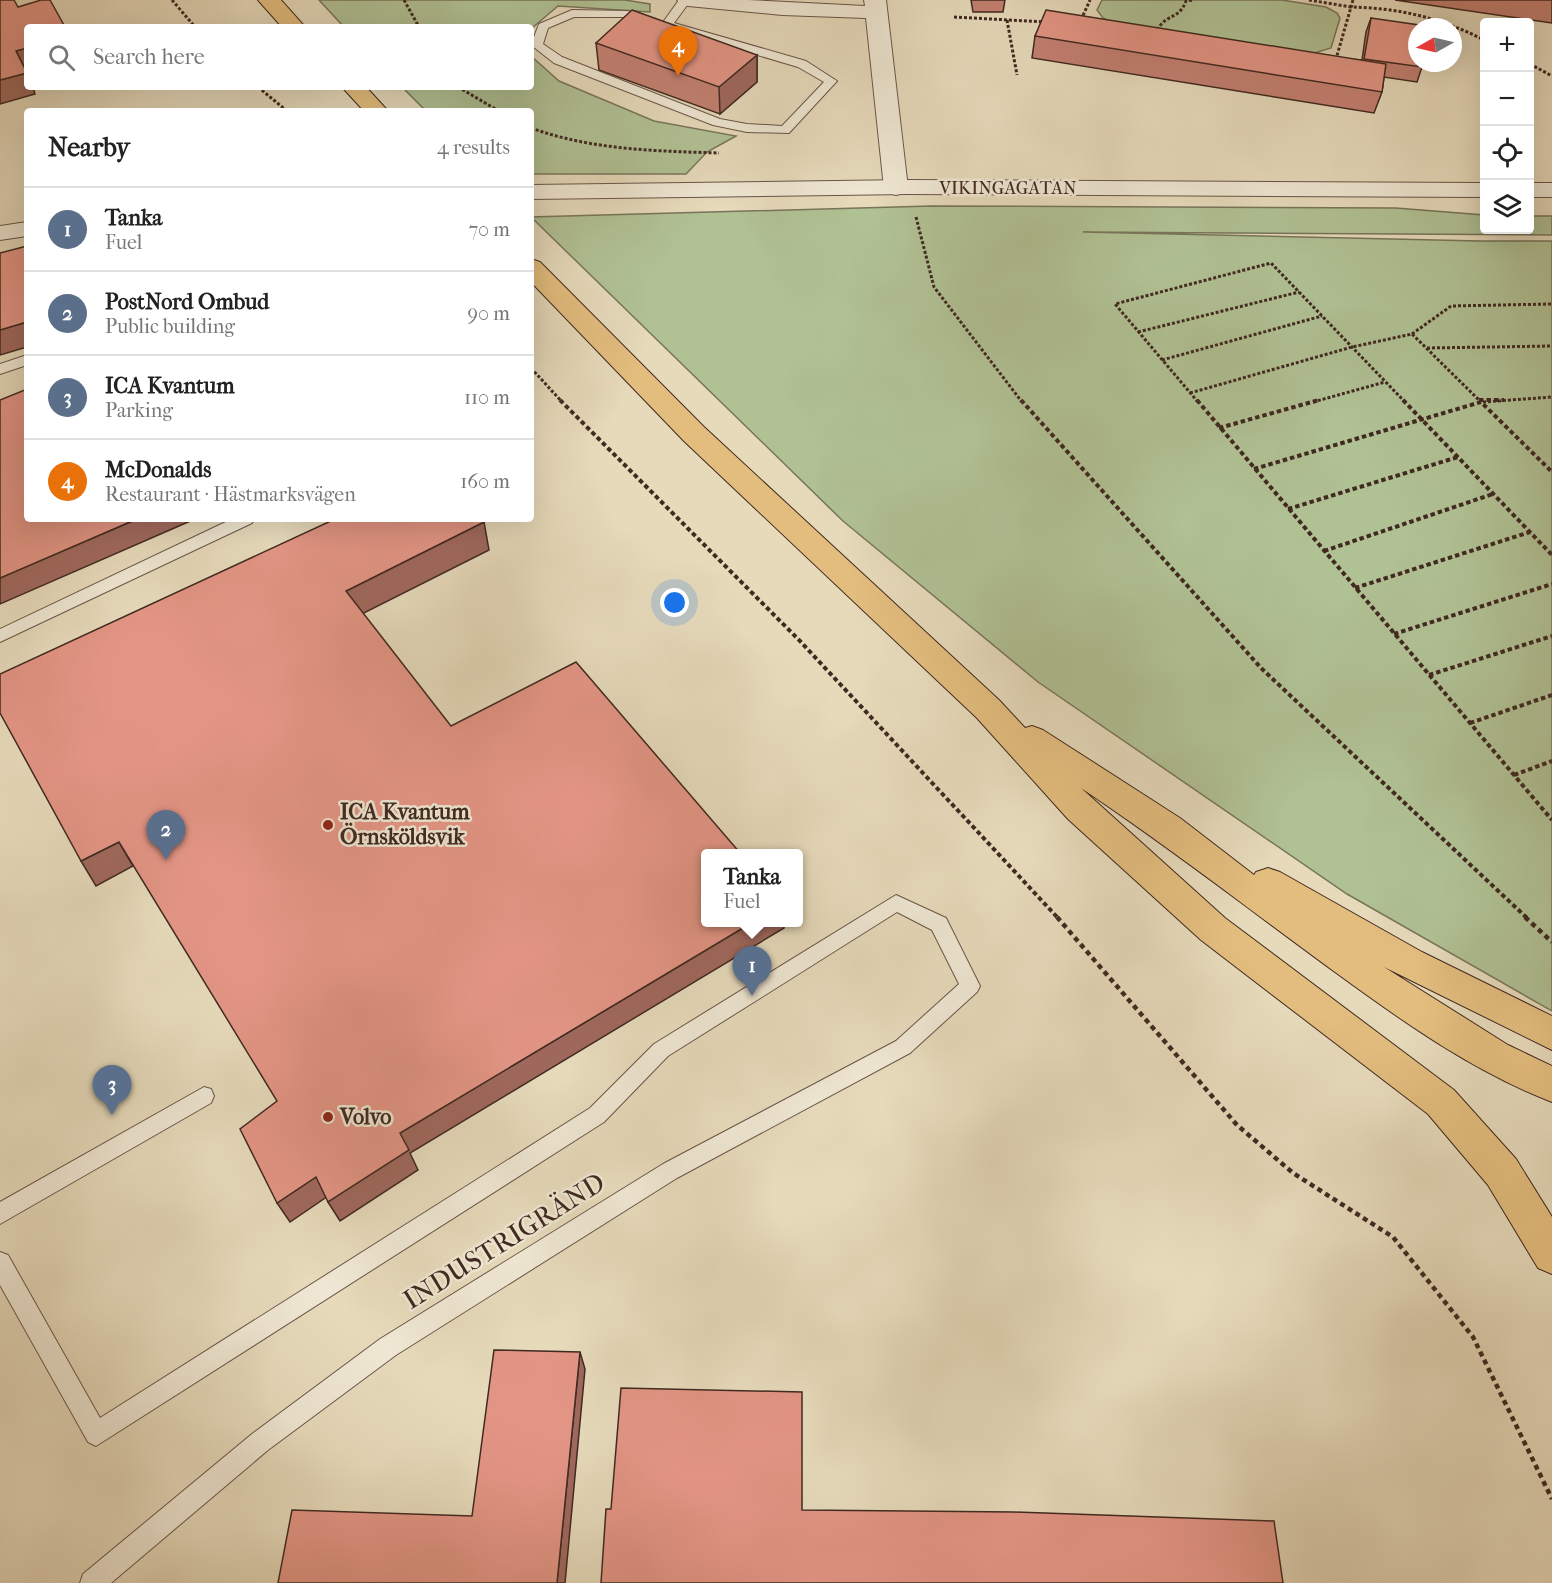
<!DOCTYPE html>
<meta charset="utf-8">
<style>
:root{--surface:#fff;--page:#f2f2f2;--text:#222;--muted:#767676;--line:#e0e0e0;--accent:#111827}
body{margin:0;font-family:"IM FELL French Canon",serif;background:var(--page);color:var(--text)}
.controls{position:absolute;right:18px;top:18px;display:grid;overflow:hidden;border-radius:6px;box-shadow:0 6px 24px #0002}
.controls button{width:54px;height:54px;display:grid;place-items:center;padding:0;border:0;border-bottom:2px solid var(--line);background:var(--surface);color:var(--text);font:30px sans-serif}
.compass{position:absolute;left:1408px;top:18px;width:54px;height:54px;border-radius:50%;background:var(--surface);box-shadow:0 6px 24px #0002;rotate:262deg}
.you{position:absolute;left:675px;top:603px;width:21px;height:21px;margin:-15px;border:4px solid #fff;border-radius:50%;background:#1a73e8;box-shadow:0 0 0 9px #1a73e833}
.badge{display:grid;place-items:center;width:39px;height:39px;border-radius:50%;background:var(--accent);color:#fff;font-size:20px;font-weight:700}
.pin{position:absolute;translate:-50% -50px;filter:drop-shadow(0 2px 3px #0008)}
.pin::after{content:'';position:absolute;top:32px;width:21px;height:18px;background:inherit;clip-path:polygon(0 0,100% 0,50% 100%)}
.popup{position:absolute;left:701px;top:849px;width:102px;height:78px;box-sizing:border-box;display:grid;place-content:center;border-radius:6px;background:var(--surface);filter:drop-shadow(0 2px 4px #0005);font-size:20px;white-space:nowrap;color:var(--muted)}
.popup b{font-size:22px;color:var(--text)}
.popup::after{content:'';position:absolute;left:50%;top:100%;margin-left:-12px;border:12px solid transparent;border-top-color:var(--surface)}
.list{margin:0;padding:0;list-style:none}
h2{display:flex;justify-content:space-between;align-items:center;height:78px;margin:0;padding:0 24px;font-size:26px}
h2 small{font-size:20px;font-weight:400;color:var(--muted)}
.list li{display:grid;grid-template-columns:39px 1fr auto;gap:18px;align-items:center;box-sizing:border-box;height:84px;padding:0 24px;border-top:2px solid var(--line)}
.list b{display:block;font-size:22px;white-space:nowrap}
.list p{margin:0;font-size:20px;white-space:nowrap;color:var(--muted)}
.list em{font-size:20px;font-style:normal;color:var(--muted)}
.icon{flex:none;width:33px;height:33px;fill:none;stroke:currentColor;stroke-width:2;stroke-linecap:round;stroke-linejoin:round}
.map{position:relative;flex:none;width:1552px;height:1583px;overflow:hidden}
.search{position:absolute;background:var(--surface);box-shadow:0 6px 24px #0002;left:24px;top:24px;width:510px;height:66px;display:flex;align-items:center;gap:15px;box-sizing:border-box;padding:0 21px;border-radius:6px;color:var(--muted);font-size:22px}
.panel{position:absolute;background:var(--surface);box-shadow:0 6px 24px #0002;left:24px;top:108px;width:510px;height:414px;border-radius:6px}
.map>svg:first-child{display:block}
.green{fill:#b0c194;stroke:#78755a;stroke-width:1.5}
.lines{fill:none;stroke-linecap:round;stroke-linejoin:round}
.service-casing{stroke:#6a5548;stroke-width:2}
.minor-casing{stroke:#6a5548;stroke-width:2}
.tertiary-casing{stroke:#6a5548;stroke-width:2}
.trunk-casing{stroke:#402921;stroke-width:2}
.path-far2{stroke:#402921;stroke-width:3;stroke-dasharray:3 2;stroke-linecap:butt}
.path-far1{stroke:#402921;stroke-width:4;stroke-dasharray:4.5 3;stroke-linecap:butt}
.path{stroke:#402921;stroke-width:4.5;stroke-dasharray:5 4;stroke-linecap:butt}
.service{fill:#efe7d3;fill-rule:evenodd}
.minor{fill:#efe7d3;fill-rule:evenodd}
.tertiary{fill:#efe7d3;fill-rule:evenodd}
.trunk{fill:#e3bd7e;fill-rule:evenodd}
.wall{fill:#c38072;stroke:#402921;stroke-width:1.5}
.shaded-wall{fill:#9f685d;stroke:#402921;stroke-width:1.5}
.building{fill:#e39585;stroke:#402921;stroke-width:1.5}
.poi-dot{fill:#8f2418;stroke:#efe7d3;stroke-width:2}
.labels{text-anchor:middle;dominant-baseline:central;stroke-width:5;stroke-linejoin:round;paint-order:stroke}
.far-street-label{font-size:18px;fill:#402921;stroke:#efe7d3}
.poi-label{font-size:22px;font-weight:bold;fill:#402921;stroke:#efe7d3;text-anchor:start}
.near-street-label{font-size:27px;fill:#402921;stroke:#efe7d3}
</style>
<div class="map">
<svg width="1552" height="1583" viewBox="0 0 1552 1583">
<rect width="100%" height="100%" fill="#e6dabb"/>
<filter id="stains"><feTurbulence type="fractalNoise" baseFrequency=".00333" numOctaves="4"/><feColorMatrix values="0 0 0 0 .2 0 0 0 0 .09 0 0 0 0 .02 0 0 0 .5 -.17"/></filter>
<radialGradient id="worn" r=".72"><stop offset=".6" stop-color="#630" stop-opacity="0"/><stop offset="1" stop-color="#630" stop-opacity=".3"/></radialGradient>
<g class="green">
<path d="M319 0H625L650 4V12L558 6 531 29V27H344Z"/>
<path d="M1102 0H1282L1326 7 1337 13 1340 18 1331 48 1308 55 1118 26 1103 18 1097 10Z"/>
<path d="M531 56 559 81 654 121 736 136 707 152 686 174H531V111H426L402 87H531Z"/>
<path d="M931 206 1396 208 1484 215V230H1530V216H1552V235L1083 232 1480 241H1552V1011L1347 894 1038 682 843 521 531 217Z"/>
</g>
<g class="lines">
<g class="service-casing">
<g id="service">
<path d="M679 0H691L674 23 806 61 837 81 789 133 747 132 713 125 554 63 531 45 539 24 572 10 627 11 655 19V23L651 24 626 17H574L548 28 543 44 562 57 720 119 747 124 782 126 824 82 798 67 663 27 661 25Z"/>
<path d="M27 355V365L0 374V364Z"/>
<path d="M232 519H254L252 523 0 642V629Z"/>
<path d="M896 895 946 918 980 986 977 992 910 1053 677 1178 396 1355 268 1450 111 1583H80L83 1574 252 1434 380 1339 663 1164 896 1041 959 984 932 930 897 912 668 1056 604 1122 96 1446 88 1442 0 1285V1252L8 1255 100 1418 590 1108 654 1044Z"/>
<path d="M204 1087 211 1089 214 1096 211 1103 0 1224V1202Z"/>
</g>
</g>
<g class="minor-casing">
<path id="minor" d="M677 0H748L865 6 864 0H886L908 188 904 193 896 195 888 193 884 188 866 18 782 15 688 6 681 4Z"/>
</g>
<g class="tertiary-casing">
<g id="tertiary">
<path d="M908 180 1484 183V197L908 194 531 199V185Z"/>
<rect x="1530" y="183" width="22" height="14"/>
<path d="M27 222V236L0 240V226Z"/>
</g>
</g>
<g class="trunk-casing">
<g id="trunk">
<path d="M258 0H281L305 27H282Z"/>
<path d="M342 87H366L388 111H364Z"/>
<path d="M531 259 540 262 704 427 999 700 1025 728 1032 726 1043 730 1180 818 1254 875 1256 872 1268 868 1280 872 1422 952 1552 1016V1050L1384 967 1508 1045 1552 1066V1102C1474 1072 1402 1021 1335 972 1250 910 1168 846 1081 788L1225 918 1454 1090 1516 1159 1552 1217V1274L1538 1268 1488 1185 1428 1114 1201 940 1068 819 977 718 684 441 531 282Z"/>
</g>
</g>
<g class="path-far2">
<path d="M172 0 195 27"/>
<path d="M404 0 419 27"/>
<path d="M1309 0 1351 7 1336 59"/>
<path d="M1353 0 1351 7C1399 8 1441 18 1484 40"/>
<path d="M954 17 1046 22"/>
<path d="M1007 20 1017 75"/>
<path d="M1081 20 1090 0"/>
<path d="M1157 30C1167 13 1179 20 1186 1L1194 0"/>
<path d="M1530 64 1552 76"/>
<path d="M258 87 287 111"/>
<path d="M458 87 499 111"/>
<path d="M531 128C592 150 655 151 719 153"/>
<path d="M916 217 934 287 1022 402"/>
<path d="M1138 332 1299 292"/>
<path d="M1412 334 1451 306 1552 304"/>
<path d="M1427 348 1552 346"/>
<path d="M1162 360 1322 316"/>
<path d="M531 368 562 402"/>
<path d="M1190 393 1352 347 1412 334 1481 402"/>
<path d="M1198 402 1115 304 1271 263 1405 402"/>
<path d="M1313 402 1385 382"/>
<path d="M1483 402 1552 397"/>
</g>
<g class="path-far1">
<path d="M560 400 800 641 1058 918"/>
<path d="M1021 400 1261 668 1527 918"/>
<path d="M1197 400 1552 820"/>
<path d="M1403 400 1552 555"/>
<path d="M1479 400H1504"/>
<path d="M1219 428 1319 400"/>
<path d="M1254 469 1481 402 1552 472"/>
<path d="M1288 509 1458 457"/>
<path d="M1324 551 1493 494"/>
<path d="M1355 588 1530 532"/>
<path d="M1394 634 1552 584"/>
<path d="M1429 675 1552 636"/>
<path d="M1470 723 1552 695"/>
<path d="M1514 775 1552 761"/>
</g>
<g class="path">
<path d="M1057 917 1237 1125 1293 1173 1393 1237 1473 1337 1552 1499"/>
<path d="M1525 917 1552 942"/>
</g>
<use href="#service" class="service"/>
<use href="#minor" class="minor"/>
<use href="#tertiary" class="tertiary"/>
<use href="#trunk" class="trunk"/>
</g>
<g class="wall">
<path d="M971 0H1005L1003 12H973Z"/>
<path d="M1395 0H1552V23Z"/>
<path d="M1371 18 1422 67 1417 82 1384 77 1382 92 1374 113 1032 58 1035 36 1362 60 1366 32Z"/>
<path d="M596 43 757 55V82L720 114 599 70Z"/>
</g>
<g class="shaded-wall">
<path d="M27 48V72L16 51Z"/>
<path d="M757 55V82L720 114 719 87Z"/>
<path d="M27 73V87H33L35 94 0 104V80Z"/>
<path d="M27 322V347L0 355V330Z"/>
<path d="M137 519H195L0 604V578Z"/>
<path d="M484 522 489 550 354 618 346 591Z"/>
<path d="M119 842 133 866 96 886 81 861Z"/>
<path d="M753 922H784V928L410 1153 418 1170 340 1221 328 1202 400 1133Z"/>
<path d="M316 1177 328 1196 290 1222 277 1203Z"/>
<path d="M580 1352 585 1369 565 1583H557Z"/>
</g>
<g class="building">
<path d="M0 0H14L18 7 41 0H50L65 27H27V48L16 51 27 73 0 80Z"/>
<path d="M632 10 757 55 719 87 596 43Z"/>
<path d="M1046 10 1386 64 1382 92 1035 36Z"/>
<path d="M1371 18 1426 26V27H1417V63H1422V67L1364 59Z"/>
<path d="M27 246V322L0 330V253Z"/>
<path d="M27 389V519H137L0 578V400Z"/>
<path d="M335 519H481L484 522 346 591 451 726 576 662 741 854H705V922H753L400 1133 409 1150 328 1202 316 1177 277 1203 240 1129 277 1101 119 842 81 861 0 713V674Z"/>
<path d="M494 1350 580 1352 557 1583H278L292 1510 472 1516Z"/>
<path d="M621 1388 802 1392V1510L1014 1512 1274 1521 1283 1583H601L606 1509H611Z"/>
</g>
<g class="poi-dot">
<circle cx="328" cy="825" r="6"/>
<circle cx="328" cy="1117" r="6"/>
</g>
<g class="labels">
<g class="far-street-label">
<text x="1008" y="188">VIKINGAGATAN</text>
</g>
<g class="poi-label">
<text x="340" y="812">ICA Kvantum<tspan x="340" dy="25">Örnsköldsvik</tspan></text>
<text x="340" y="1117">Volvo</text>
</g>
<g class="near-street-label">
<text transform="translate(504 1241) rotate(-32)">INDUSTRIGRÄND</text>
</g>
</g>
<rect width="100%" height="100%" filter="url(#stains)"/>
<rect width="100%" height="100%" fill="url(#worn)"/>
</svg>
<div class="controls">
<button>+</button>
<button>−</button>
<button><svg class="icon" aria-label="locate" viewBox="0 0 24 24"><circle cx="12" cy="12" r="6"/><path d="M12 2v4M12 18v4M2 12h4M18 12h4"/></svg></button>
<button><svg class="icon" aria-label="layers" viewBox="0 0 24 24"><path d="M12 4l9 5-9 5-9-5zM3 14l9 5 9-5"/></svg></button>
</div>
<svg class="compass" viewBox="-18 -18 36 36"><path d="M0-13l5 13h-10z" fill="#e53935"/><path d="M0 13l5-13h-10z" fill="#767676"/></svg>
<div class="you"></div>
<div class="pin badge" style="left:752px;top:996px;background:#5c6f8a">1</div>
<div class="popup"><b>Tanka</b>Fuel</div>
<div class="pin badge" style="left:166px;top:860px;background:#5c6f8a">2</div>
<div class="pin badge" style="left:112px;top:1115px;background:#5c6f8a">3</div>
<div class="pin badge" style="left:678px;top:76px;background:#e8710a">4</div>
<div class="search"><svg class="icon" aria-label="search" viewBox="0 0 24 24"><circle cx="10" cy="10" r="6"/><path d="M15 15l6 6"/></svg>Search here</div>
<section class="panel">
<h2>Nearby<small>4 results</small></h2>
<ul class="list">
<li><span class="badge" style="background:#5c6f8a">1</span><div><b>Tanka</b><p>Fuel</p></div><em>70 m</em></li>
<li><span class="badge" style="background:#5c6f8a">2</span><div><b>PostNord Ombud</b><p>Public building</p></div><em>90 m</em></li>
<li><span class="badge" style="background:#5c6f8a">3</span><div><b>ICA Kvantum</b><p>Parking</p></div><em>110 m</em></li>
<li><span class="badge" style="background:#e8710a">4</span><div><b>McDonalds</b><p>Restaurant · Hästmarksvägen</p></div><em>160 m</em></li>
</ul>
</section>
</div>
